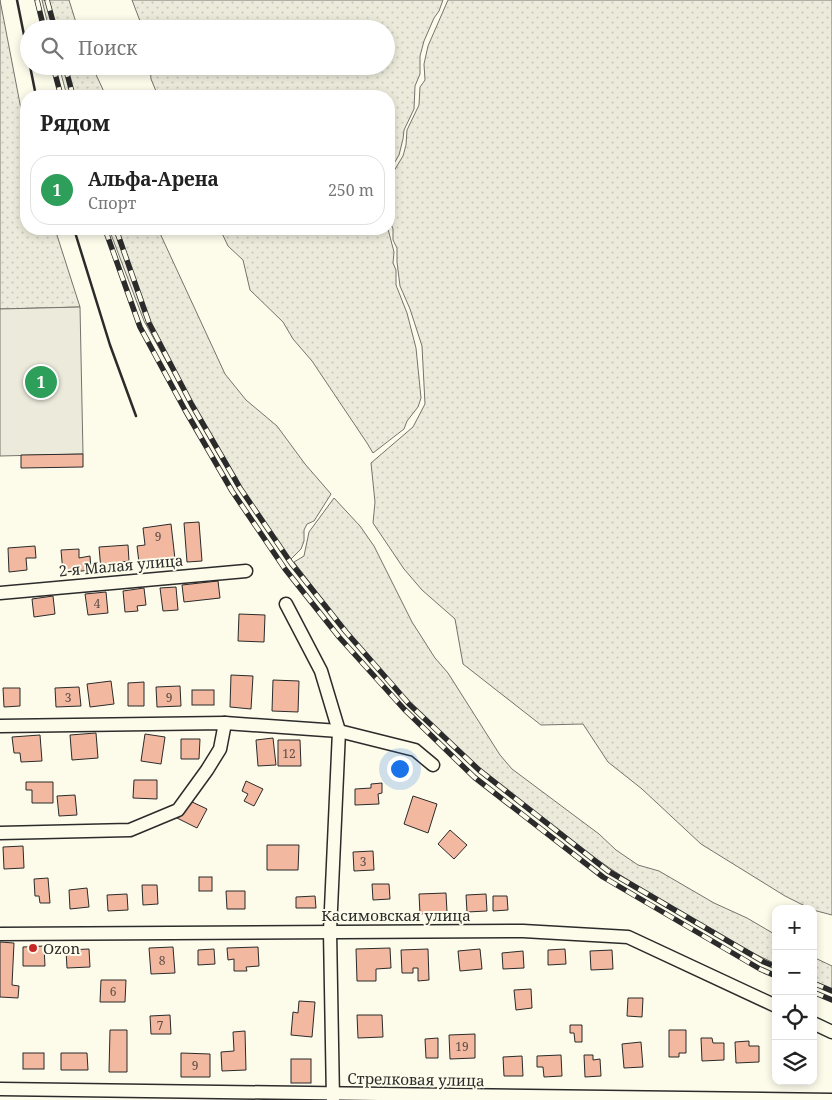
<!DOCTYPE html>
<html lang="ru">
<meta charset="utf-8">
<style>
:root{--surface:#fff;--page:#f2f2f2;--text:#222;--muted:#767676;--line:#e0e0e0;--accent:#b45309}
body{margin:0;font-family:"Noto Serif",serif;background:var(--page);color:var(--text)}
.controls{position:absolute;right:15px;bottom:15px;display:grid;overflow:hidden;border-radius:10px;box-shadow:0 2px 8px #0003}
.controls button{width:45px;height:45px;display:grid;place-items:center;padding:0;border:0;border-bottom:1px solid var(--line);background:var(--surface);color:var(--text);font:25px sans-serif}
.you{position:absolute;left:399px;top:768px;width:18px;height:18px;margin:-12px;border:4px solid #fff;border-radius:50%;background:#1a73e8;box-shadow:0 0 0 8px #1a73e833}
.badge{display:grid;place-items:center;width:32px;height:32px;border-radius:50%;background:var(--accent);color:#fff;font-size:16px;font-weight:700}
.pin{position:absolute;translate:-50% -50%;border:2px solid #fff;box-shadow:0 1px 5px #0006}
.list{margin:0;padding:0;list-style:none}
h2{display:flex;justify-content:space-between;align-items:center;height:65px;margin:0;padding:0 20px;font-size:21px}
h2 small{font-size:16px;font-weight:400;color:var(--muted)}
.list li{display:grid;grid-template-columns:32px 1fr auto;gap:15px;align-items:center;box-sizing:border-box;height:70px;margin:0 10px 10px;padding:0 10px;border:1px solid var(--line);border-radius:20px}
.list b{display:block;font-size:19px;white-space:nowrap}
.list p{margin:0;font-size:16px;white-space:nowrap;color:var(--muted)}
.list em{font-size:16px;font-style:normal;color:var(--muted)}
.icon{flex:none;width:28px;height:28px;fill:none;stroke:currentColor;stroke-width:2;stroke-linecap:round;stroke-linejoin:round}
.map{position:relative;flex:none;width:832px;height:1100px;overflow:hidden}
.search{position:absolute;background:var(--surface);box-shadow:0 2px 8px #0003;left:20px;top:20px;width:375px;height:55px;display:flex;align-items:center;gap:12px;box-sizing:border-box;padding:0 18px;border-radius:28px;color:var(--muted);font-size:19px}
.panel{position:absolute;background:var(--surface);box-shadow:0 2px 8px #0003;left:20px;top:90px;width:375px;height:145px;border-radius:20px}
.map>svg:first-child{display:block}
.grass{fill:url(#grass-dots);stroke:#74746e}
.pitch{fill:#ecebdb;stroke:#74746e}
.building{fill:#f2b8a0;stroke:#2b2b2b}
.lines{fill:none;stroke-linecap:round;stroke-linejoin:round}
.minor-casing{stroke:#2b2b2b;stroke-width:15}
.minor{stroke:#fdfbea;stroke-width:12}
.rail-casing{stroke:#2b2b2b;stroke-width:5.5}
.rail{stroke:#fdfbea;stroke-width:4;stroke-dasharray:11;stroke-linecap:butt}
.wall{stroke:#2b2b2b;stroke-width:2.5}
.poi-dot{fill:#c62828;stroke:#fdfbea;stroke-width:2}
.labels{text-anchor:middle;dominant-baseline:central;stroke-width:4;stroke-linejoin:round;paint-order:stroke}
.number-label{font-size:12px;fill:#5d4e48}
.street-label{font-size:15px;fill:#2b2b2b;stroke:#fdfbea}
.poi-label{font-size:15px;fill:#2b2b2b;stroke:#fdfbea;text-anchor:start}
</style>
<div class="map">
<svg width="832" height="1100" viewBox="0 0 832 1100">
<defs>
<pattern id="grass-dots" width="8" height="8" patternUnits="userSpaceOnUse" patternTransform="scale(1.25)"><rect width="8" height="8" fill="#ecebdb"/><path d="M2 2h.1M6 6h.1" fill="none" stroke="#cbcabc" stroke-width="1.8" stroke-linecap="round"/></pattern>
</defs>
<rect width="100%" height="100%" fill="#fdfbea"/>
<g class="grass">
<path d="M0 0 26 135V229H55L80 307 0 309Z"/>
<path d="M42 0H69L78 29H49Z"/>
<path d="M132 0H443L439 11 434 18 424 41 420 56V74L415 86 414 109 404 130 403 139 399 155 389 172V96H158L151 79 150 66H386V29H146L140 21Z"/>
<path d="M448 0H832V915L813 910 785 896 701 844 642 789 608 762 583 724 541 725 463 664 455 619 422 590 404 569 373 523 375 502 371 463 413 427 425 404 422 346 410 309 400 286 397 262V248L393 240V229L389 219V179L403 156 406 145 407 130 419 105 420 87 425 80 424 64 428 46Z"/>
<path d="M59 66H92L106 96H67Z"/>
<path d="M109 229H158L225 374 246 400 277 426 305 464 331 494 314 521 307 524 304 530V541L301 549 290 560 256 515 222 461 164 357 144 321Z"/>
<path d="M220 229H388L394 252 393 263 396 270V285L407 313 416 348 421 398 418 407 407 421 404 429 373 453 367 443 312 361 293 339 283 322 250 290 243 260 228 246Z"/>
<path d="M334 498 360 526 374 546 412 622 435 658 448 673 500 755 512 769 599 834 616 850 638 865 659 871 714 903 747 918 776 935V964C749 952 724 937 699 923 587 860 478 777 391 683 357 644 325 603 294 562L304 556 309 532Z"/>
<path d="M813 957 832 966V989L813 981Z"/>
</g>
<path class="pitch" d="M80 307 83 454 0 456V309Z"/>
<g class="building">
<path d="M83 454V467L21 468V455Z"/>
<path d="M199 522 202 561 187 562 184 523Z"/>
<path d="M171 524 175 559 139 563 137 546 145 545 143 528Z"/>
<path d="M128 545 129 561 122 562V568L101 570 99 547Z"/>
<path d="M35 546 36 558H26L27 570 9 572 8 548Z"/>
<path d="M79 549V558L90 556 91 570 63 573 61 550Z"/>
<path d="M218 581 220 598 184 602 182 585Z"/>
<path d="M176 587 178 610 163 611 160 588Z"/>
<path d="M144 588 146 605 137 606 138 611 125 612 123 591Z"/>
<path d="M106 592 108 613 88 615 85 594Z"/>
<path d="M53 596 55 614 34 617 32 599Z"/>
<path d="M239 614 265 615 264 642 238 641Z"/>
<path d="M231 675 253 676 251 709 230 707Z"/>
<path d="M273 680 299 681 298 712 272 711Z"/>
<path d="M111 681 114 704 90 707 87 684Z"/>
<path d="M144 682V706H128V683Z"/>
<path d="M180 686 181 706 157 707 156 687Z"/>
<path d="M79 687 81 706 56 707 55 688Z"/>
<path d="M3 688H20V706L4 707Z"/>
<rect x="192" y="690" width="22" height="15"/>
<path d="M96 733 98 758 72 760 70 735Z"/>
<path d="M145 734 165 737 161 764 141 761Z"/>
<path d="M40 735 42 761 21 762 20 753H14L12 737Z"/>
<path d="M273 738 276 765 258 766 256 740Z"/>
<path d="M181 739H200L199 759H181Z"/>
<path d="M278 740H300L301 766H278Z"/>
<path d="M134 780H157V799L133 798Z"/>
<path d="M246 781 263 789 254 806 244 801 248 794 242 791Z"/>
<path d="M26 782H53V803H32V790H26Z"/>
<path d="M382 783V793L378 794 379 804 355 805V789L371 788V784Z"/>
<path d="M75 795 77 815 59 816 57 796Z"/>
<path d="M413 796 437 804 428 833 404 824Z"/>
<path d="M190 801 207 809 197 828 177 818 182 808Z"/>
<path d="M450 830 467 845 454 859 438 844Z"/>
<path d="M267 845H299L298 870H267Z"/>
<path d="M23 846 24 868 4 869 3 847Z"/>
<path d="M373 851 374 870 354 871 353 852Z"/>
<rect x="199" y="877" width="13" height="14"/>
<path d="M48 878 50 903H40L39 896H35L34 879Z"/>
<path d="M372 884H389L390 899 373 900Z"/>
<path d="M142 885H157L158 904 143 905Z"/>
<path d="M87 888 89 907 70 909 69 890Z"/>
<path d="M226 891H245V909H227Z"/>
<path d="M446 893 447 912 420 914 419 894Z"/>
<path d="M127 894 128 910 108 911 107 895Z"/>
<path d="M486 894 487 911 467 912 466 895Z"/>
<path d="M315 896 316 908H296V897Z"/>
<path d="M493 896H507L508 910 493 911Z"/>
<path d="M0 942 14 943 12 985 19 986 18 998 0 997Z"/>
<path d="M44 946 45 966H23V947Z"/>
<path d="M173 947 175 973 151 974 149 948Z"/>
<path d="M258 947 259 966 246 967 247 971H234V959L228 960 227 948Z"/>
<path d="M390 948 391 968 376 969V981H357L356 949Z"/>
<path d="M89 949 90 967 67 968 66 950Z"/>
<path d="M214 949 215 964 198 965V950Z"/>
<path d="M428 949 429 980 418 981V968H413V973H402L401 950Z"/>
<path d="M480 949 482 969 460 971 458 951Z"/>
<path d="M565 949 566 964 548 965V950Z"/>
<path d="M612 950 613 969 591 970 590 951Z"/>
<path d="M523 951 524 968 503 969 502 953Z"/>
<path d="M101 980H126L125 1002H100Z"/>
<path d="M531 989 532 1008 516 1010 514 990Z"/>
<path d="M628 998H643L642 1017 627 1016Z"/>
<path d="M299 1001 315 1002 312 1037 291 1035 293 1012 298 1013Z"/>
<path d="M170 1015 171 1034H151L150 1016Z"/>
<path d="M357 1015H382L383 1037 358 1038Z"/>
<path d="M570 1025H582V1042H575L574 1033H570Z"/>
<path d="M110 1030H127V1072H109Z"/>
<path d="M669 1030H686V1053H679V1057H669Z"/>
<path d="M245 1031 246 1070 222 1071 221 1052 234 1051 233 1032Z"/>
<path d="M475 1034V1058L450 1059 449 1035Z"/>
<path d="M438 1038V1058H426L425 1039Z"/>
<path d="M701 1038H712L713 1043H724V1060L702 1061Z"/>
<path d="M749 1041V1046H759V1062L736 1063 735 1042Z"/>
<path d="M641 1042 643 1067 624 1068 622 1044Z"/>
<rect x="23" y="1053" width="21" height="16"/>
<path d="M61 1053H87L88 1070H61Z"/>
<path d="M181 1053 210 1054V1077H181Z"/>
<path d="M561 1055 562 1076 544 1077 543 1067H537V1056Z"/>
<path d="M584 1055H593V1060L600 1059 601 1076 585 1077Z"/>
<path d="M522 1056 523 1076H504L503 1057Z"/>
<rect x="291" y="1059" width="20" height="24"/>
</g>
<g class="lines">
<g class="minor-casing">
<g id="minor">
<path d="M0 593 246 571"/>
<path d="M286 604 321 671 339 731 330 931 333 1100"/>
<path d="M0 726 225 723 339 731 415 750 433 765"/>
<path d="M0 833 130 830 178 810 207 770 220 749 225 723"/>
<path d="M0 934 523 931 628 937 776 1006"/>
<path d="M813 1023 832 1032"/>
<path d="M0 1089 832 1100"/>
</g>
</g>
<use href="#minor" class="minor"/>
<g class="rail-casing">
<g id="rail">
<path d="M37 0 44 29"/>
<path d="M47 0 55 29"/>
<path d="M53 66 61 96"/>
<path d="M65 66 73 96"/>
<path d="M105 229 140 327 185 410 232 491 285 569 339 637 404 709 474 777 603 877 760 969 776 976"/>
<path d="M116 229 149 323 192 405 240 488 291 563 346 632 409 704 479 770 608 871 764 962 776 967"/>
<path d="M813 983 832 991"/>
<path d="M813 992 832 1000"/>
</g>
</g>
<use href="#rail" class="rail"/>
<g class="wall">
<path d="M17 0 29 60"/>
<path d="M30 66 36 96"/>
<path d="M74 229 110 345 136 416"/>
</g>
</g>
<circle class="poi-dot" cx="33" cy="948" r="5"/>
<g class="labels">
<g class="number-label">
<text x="158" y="536">9</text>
<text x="97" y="603">4</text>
<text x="68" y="697">3</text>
<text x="169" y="697">9</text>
<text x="289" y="753">12</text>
<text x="363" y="861">3</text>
<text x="162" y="960">8</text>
<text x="113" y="991">6</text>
<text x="160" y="1025">7</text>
<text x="462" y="1046">19</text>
<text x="195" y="1065">9</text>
</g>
<g class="street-label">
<text transform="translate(121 565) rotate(-5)">2-я Малая улица</text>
<text x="396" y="915">Касимовская улица</text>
<text transform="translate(416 1079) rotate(1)">Стрелковая улица</text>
</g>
<g class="poi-label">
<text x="43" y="948">Ozon</text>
</g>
</g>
</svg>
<div class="controls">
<button>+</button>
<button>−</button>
<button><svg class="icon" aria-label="locate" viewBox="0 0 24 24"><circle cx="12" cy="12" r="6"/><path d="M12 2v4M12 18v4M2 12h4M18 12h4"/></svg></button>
<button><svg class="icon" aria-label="layers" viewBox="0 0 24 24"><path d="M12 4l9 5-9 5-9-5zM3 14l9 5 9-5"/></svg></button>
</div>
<div class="you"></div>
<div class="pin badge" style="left:41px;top:382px;background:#2e9e5b">1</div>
<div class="search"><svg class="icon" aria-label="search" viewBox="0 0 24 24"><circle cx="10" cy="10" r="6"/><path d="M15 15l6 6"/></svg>Поиск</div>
<section class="panel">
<h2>Рядом<small></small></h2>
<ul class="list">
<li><span class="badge" style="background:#2e9e5b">1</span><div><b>Альфа-Арена</b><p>Спорт</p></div><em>250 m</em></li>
</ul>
</section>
</div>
